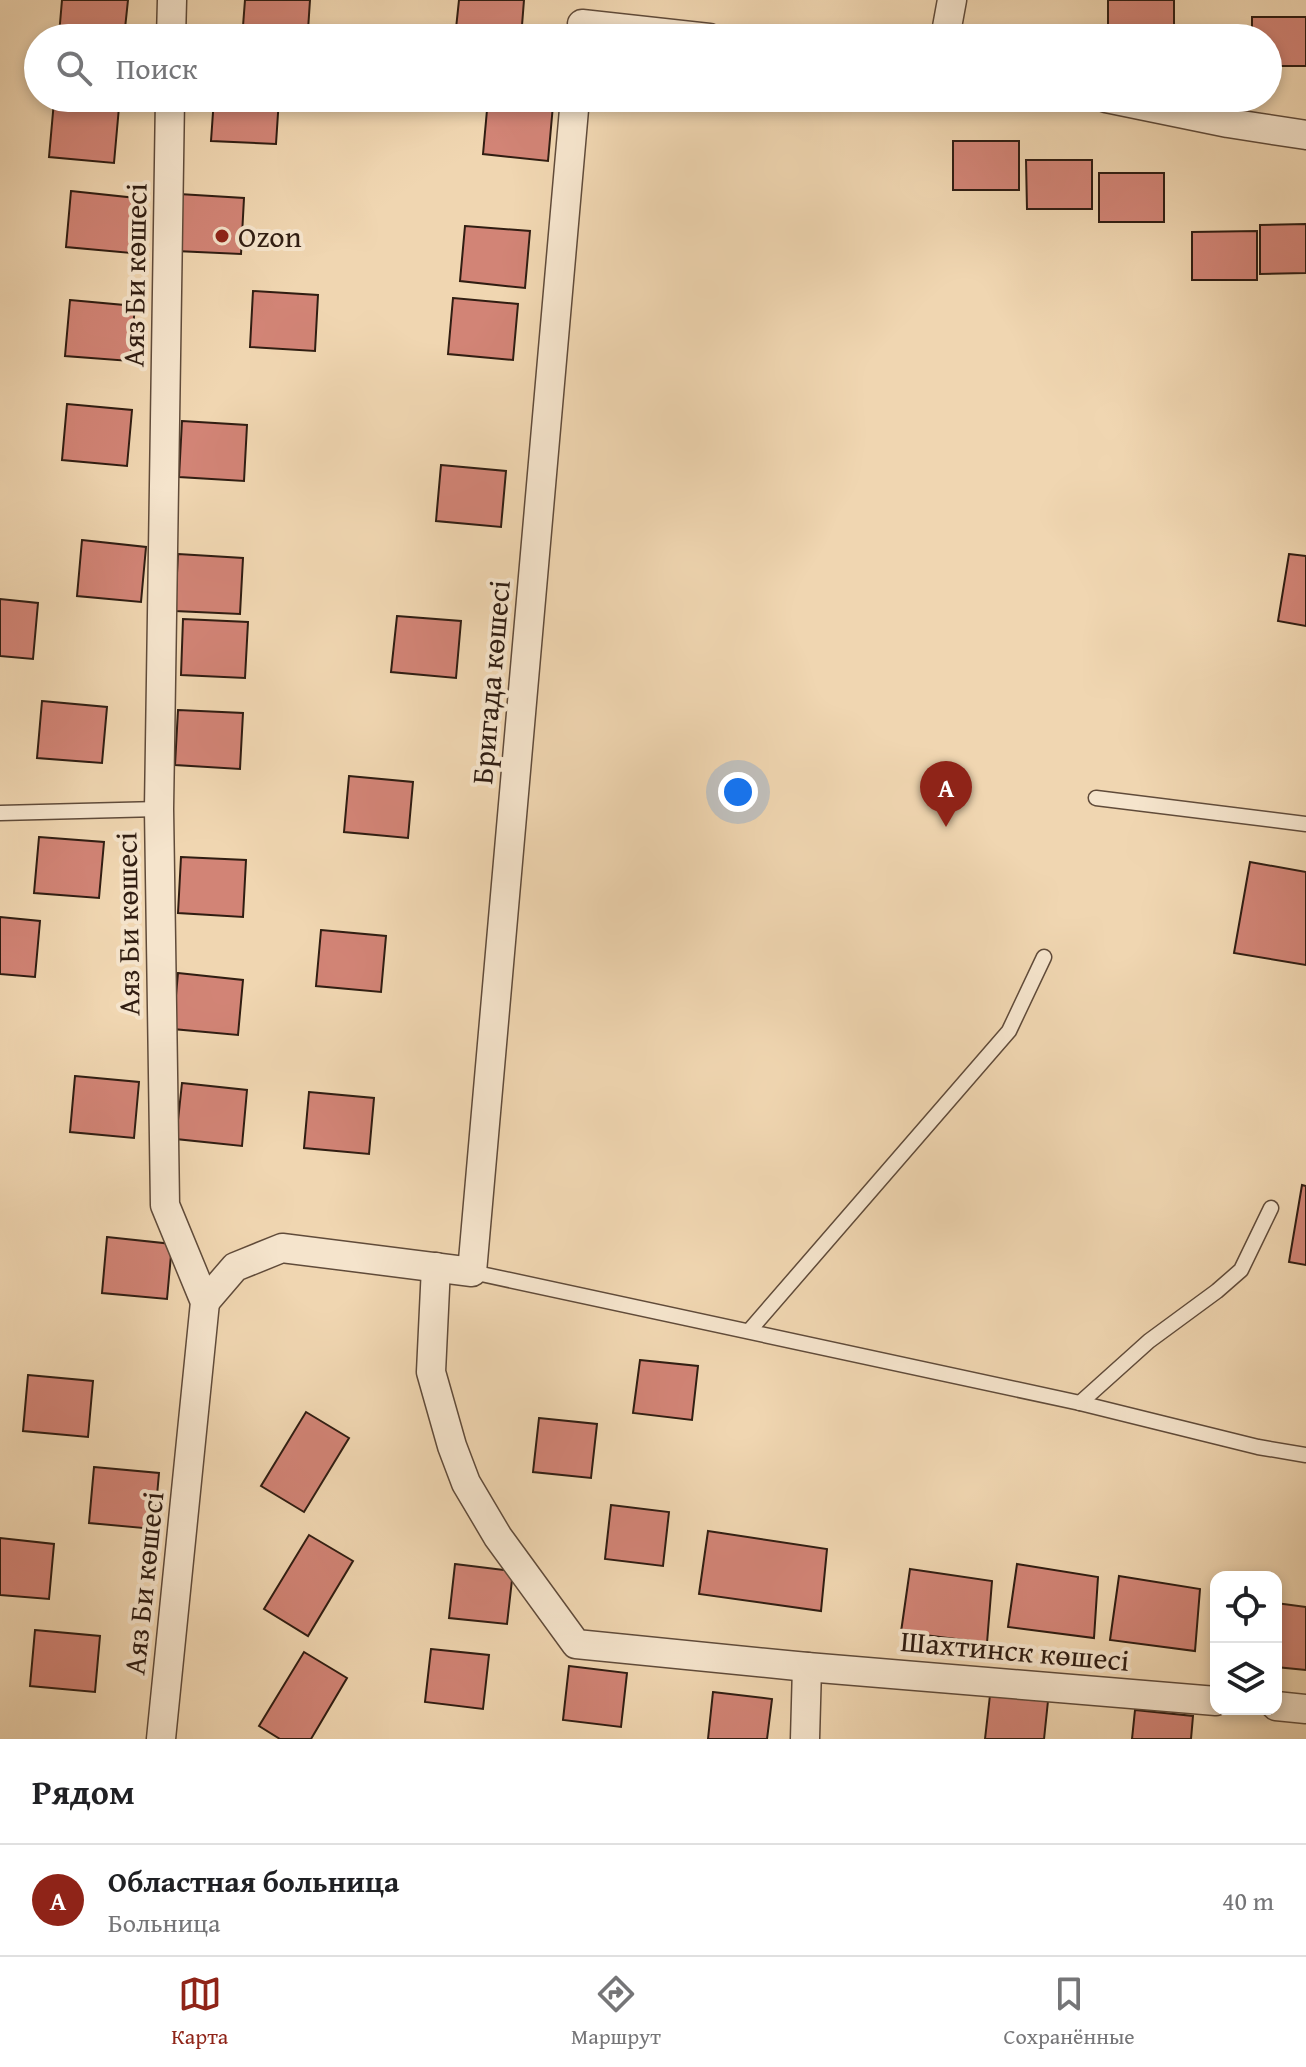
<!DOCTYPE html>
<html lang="ru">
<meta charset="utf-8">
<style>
:root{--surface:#fff;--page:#f2f2f2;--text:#202124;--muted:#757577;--line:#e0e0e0;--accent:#8f2418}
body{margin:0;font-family:"Gentium Book Plus",serif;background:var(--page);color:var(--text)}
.controls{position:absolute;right:24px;bottom:24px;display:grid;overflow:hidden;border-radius:16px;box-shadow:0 4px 12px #0003}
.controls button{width:72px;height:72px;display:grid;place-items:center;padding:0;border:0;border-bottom:2px solid var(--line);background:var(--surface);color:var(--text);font:40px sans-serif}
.you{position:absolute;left:738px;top:792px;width:28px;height:28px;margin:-20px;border:6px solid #fff;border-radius:50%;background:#1a73e8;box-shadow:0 0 0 12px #1a73e833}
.badge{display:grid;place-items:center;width:52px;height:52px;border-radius:50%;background:var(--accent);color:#fff;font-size:26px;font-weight:700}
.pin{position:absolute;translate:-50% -66px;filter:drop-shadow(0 2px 4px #0008)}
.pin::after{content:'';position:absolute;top:42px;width:28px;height:24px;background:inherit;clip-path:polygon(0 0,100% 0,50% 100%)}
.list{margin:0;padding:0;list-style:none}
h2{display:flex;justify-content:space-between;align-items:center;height:104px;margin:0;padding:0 32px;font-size:34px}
h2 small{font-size:26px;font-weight:400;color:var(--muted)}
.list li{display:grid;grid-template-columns:52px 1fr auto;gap:24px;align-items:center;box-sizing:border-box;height:112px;padding:0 32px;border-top:2px solid var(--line)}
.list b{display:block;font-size:30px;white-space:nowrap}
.list p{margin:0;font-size:26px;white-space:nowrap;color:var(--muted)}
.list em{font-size:26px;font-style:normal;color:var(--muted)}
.icon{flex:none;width:44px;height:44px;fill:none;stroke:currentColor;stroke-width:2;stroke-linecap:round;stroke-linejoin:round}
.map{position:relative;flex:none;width:1306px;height:1739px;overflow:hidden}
.search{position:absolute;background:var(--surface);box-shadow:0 4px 12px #0003;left:24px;right:24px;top:24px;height:88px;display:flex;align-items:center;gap:20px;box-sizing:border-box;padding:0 28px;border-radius:44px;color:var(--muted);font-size:30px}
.sheet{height:216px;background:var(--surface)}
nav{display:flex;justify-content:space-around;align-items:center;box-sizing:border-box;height:112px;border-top:2px solid var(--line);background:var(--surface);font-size:22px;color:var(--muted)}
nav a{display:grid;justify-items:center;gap:4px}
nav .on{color:var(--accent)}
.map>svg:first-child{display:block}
.building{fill:#d28476;stroke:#301d12;stroke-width:2}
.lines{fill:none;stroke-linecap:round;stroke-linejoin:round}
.service-casing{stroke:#604b3a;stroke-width:17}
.minor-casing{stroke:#604b3a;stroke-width:31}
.service{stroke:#f5e4cc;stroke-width:14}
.minor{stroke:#f5e4cc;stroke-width:28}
.poi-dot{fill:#8f2418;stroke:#f5e4cc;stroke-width:3}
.labels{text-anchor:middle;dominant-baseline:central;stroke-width:8;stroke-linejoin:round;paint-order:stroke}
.poi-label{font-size:30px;fill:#301d12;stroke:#f5e4cc;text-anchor:start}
.street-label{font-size:30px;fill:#301d12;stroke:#f5e4cc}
</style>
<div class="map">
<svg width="1306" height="1739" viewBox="0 0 1306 1739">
<rect width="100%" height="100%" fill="#f0d6b1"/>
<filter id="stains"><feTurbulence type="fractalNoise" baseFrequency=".0025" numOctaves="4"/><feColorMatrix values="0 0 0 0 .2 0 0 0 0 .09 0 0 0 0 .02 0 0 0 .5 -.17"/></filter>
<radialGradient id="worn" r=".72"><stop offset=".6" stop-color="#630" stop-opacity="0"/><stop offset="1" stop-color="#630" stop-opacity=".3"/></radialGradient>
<g class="building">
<path d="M62 0H128L124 38H93L59 35Z"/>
<path d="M245 0H310L308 30 243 26Z"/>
<path d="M459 0H524L521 38H455Z"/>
<rect x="1108" y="0" width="66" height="38"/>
<path d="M1252 17H1306V66H1268V38H1252Z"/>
<path d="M214 98H279L276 144 211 141Z"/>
<path d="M488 99 553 105 548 161 483 154Z"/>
<path d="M54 101 119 107 114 163 49 157Z"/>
<rect x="953" y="141" width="66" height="49"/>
<path d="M1026 160H1092V209H1027Z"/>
<rect x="1099" y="173" width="65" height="49"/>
<path d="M71 191 136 198 131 253 66 247Z"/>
<path d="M179 194 244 198 241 254 176 251Z"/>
<path d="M1306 224V273L1260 274V225Z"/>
<path d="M465 226 530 231 525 288 460 281Z"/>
<path d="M1257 231V280H1192V232Z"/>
<path d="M253 291 318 295 315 351 250 347Z"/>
<path d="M453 298 518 304 513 360 448 354Z"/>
<path d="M70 300 135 306 130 361 65 356Z"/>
<path d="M67 404 132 410 127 466 62 460Z"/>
<path d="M182 421 247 425 244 481 179 477Z"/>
<path d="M441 465 506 471 501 527 436 521Z"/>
<path d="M82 540 146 547 141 602 77 596Z"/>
<path d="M178 554 243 558 240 614 175 611Z"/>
<path d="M1289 554 1306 556V626L1278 621Z"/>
<path d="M0 599 38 603 33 659 0 656Z"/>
<path d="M397 616 461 621 456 678 391 672Z"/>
<path d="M183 619 248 622 245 678 181 675Z"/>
<path d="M42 701 107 707 102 763 37 758Z"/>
<path d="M178 710 243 713 240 769 175 765Z"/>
<path d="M349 776 413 782 408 838 344 832Z"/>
<path d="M39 837 104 842 99 898 34 893Z"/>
<path d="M181 857 246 860 243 917 178 913Z"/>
<path d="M1250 862 1306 872V965L1234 953Z"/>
<path d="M0 917 40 921 35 977 0 974Z"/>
<path d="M321 930 386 936 381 992 316 986Z"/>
<path d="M178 973 243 980 238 1035 173 1029Z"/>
<path d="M75 1076 139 1082 134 1138 70 1132Z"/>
<path d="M182 1083 247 1090 242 1146 176 1139Z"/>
<path d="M309 1092 374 1098 369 1154 304 1148Z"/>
<path d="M1302 1185 1306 1186V1265L1289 1262Z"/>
<path d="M107 1237 172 1244 167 1299 102 1293Z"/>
<path d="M640 1360 698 1366 692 1420 633 1413Z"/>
<path d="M28 1375 93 1381 88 1437 23 1431Z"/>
<path d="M306 1412 349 1438 304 1512 261 1486Z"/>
<path d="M539 1418 597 1424 591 1478 533 1472Z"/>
<path d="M94 1467 159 1473 154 1529 89 1523Z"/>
<path d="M611 1505 669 1512 663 1566 605 1559Z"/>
<path d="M708 1531 827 1549 821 1611 699 1594Z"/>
<path d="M309 1535 353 1561 308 1636 264 1609Z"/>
<path d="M0 1538 54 1544 49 1599 0 1595Z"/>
<path d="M455 1564 513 1571 507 1624 449 1618Z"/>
<path d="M1017 1564 1098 1577 1094 1638 1008 1627Z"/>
<path d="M910 1569 992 1581 987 1643 901 1632Z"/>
<path d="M1119 1576 1200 1589 1195 1651 1110 1640Z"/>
<path d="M1276 1603 1306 1607V1670L1276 1667Z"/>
<path d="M35 1630 100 1636 95 1692 30 1686Z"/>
<path d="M431 1649 489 1655 483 1709 425 1702Z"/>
<path d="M304 1652 347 1678 311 1739H280L259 1726Z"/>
<path d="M569 1666 627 1673 621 1727 563 1720Z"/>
<path d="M713 1692 772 1699 767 1739H708Z"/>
<path d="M990 1695 1048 1701 1044 1739H985Z"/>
<path d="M1135 1710 1193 1716 1191 1739H1132Z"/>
</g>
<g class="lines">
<g class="service-casing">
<g id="service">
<path d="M1096 798 1306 824"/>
<path d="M0 813 159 809"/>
<path d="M472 1272 1080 1403 1258 1447 1306 1455"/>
<path d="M749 1331 1009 1031 1044 957"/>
<path d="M1080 1403 1149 1341 1217 1291 1241 1270 1271 1208"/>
</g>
</g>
<g class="minor-casing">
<g id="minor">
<path d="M582 24 709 38"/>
<path d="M171 38 172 0"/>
<path d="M945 38 952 0"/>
<path d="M1106 98 1228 123 1306 135"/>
<path d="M436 1267 431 1372 452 1446 466 1483 498 1537 576 1644 807 1667 1216 1701"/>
<path d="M205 1302 235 1267 282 1248 472 1272 575 98"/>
<path d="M1276 1706 1306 1709"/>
<path d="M161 1739 205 1302 165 1205 159 809 170 98"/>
<path d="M805 1739 807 1667"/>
</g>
</g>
<use href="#service" class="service"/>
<use href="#minor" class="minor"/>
</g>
<circle class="poi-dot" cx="222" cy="236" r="8"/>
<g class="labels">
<g class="poi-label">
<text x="238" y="236">Ozon</text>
</g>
<g class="street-label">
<text transform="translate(134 275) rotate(-89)">Аяз Би көшесі</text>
<text transform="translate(490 682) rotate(-85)">Бригада көшесі</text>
<text transform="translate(127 924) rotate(-91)">Аяз Би көшесі</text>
<text transform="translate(143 1583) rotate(-84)">Аяз Би көшесі</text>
<text transform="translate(1015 1650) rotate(5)">Шахтинск көшесі</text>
</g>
</g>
<rect width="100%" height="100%" filter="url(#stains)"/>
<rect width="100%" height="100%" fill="url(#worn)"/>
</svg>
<div class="controls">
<button><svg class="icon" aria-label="locate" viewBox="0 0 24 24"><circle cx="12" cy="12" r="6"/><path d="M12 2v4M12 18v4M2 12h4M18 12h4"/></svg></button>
<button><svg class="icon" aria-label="layers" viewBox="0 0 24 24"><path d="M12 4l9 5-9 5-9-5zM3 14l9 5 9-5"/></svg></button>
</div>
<div class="you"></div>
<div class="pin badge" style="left:946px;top:827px">A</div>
<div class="search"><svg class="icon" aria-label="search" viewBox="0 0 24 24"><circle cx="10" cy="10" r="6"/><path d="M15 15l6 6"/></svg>Поиск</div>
</div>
<section class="sheet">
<h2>Рядом<small></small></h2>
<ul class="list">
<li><span class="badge">A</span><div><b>Областная больница</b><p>Больница</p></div><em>40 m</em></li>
</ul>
</section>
<nav>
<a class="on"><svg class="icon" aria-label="map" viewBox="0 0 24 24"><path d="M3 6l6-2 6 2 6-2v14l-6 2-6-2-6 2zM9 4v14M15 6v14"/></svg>Карта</a>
<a><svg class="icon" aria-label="directions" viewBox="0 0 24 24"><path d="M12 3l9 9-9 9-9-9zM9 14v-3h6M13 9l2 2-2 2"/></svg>Маршрут</a>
<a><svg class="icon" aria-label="saved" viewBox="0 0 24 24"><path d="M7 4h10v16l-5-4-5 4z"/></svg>Сохранённые</a>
</nav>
